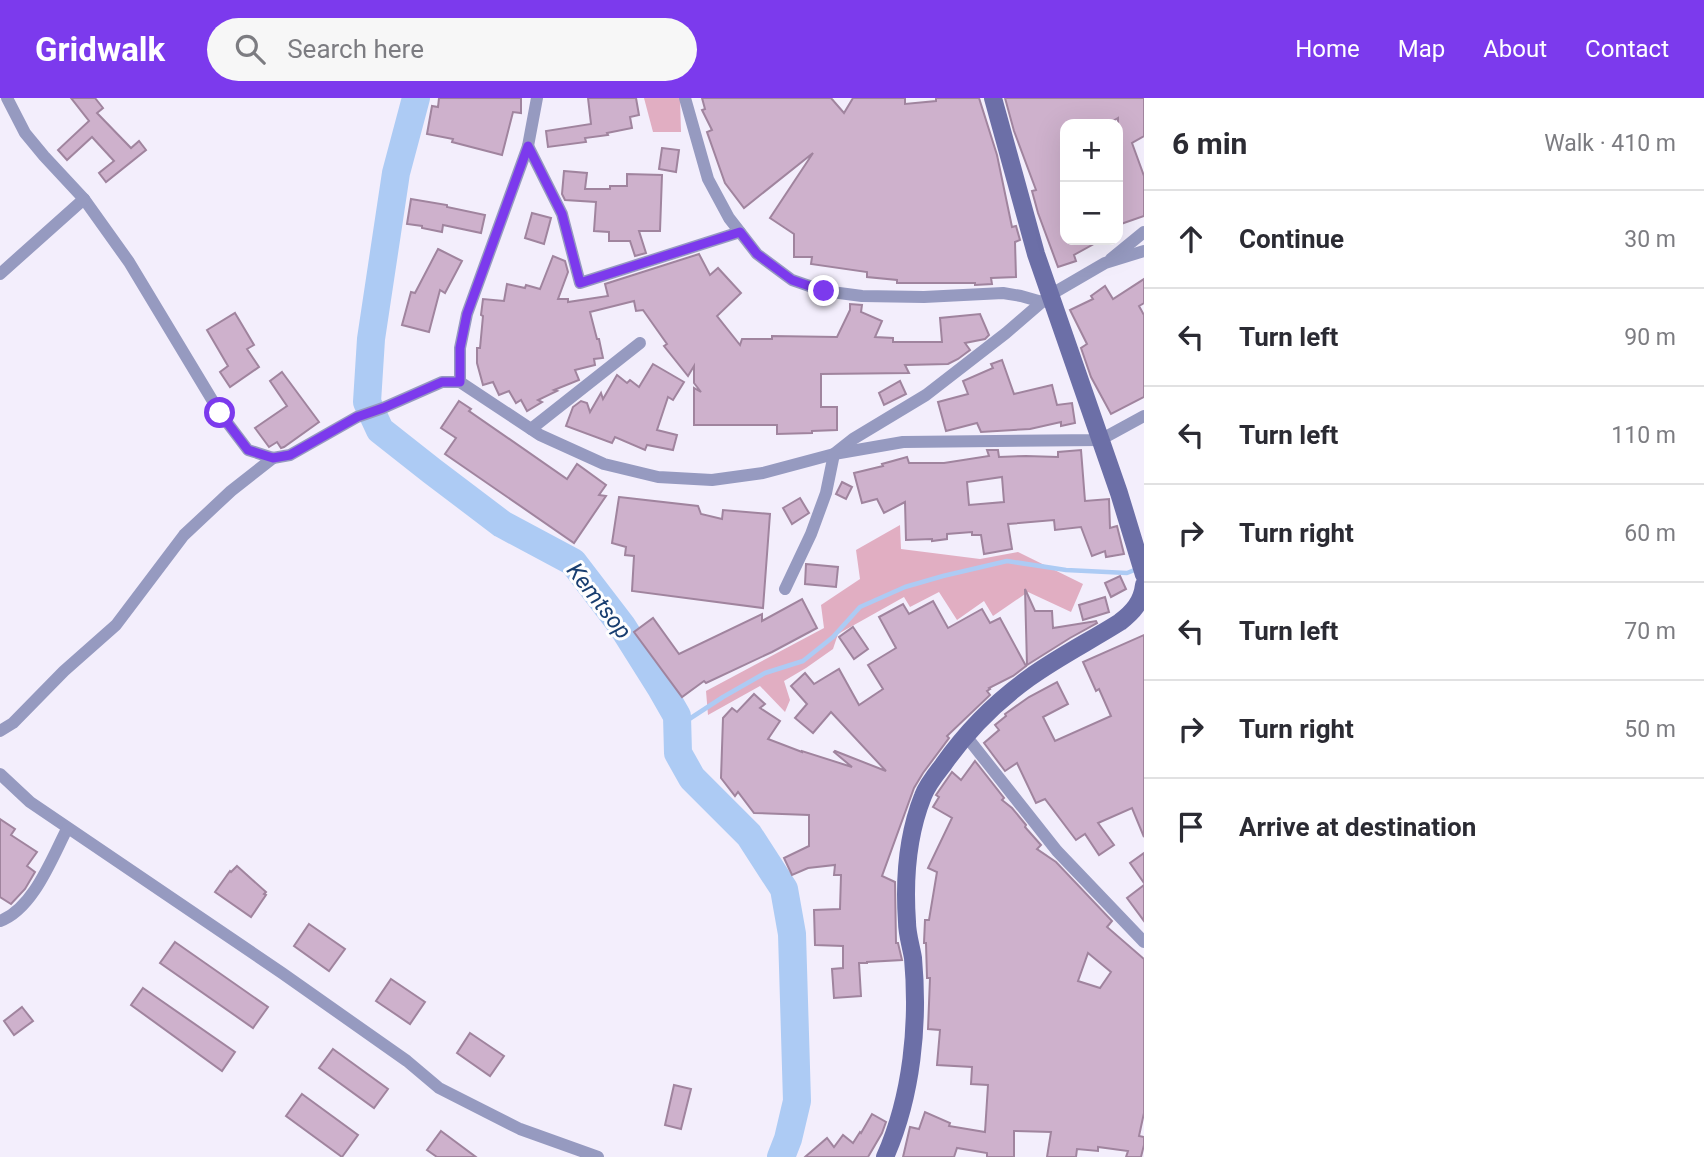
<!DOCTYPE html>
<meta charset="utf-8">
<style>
:root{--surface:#fff;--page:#f7f7f7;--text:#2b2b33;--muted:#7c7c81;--line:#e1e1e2;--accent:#7c3aed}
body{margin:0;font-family:Roboto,sans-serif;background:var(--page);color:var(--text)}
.controls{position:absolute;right:21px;top:21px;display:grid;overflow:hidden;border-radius:14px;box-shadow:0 7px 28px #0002}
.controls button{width:63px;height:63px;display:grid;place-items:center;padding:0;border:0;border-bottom:2px solid var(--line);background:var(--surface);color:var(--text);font:35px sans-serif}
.stop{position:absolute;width:21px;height:21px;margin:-16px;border:5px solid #7c3aed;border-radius:50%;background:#fff}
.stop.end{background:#7c3aed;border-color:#fff;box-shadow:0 2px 7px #0008}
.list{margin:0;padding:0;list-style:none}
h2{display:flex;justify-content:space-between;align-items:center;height:91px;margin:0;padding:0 28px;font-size:30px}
h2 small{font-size:23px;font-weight:400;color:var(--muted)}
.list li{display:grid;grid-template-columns:46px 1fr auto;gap:21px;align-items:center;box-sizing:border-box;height:98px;padding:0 28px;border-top:2px solid var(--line)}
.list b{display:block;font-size:26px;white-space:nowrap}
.list em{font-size:23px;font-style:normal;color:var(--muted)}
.icon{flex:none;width:38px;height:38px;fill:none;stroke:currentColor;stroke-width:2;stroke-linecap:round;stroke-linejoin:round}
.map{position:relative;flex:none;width:1144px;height:1059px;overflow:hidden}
header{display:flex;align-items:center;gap:42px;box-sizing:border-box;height:98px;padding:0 35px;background:var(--accent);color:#fff}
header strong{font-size:33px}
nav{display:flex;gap:38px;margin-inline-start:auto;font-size:24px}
.search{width:490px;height:63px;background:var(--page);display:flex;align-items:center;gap:18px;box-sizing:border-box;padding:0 24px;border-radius:38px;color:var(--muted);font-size:26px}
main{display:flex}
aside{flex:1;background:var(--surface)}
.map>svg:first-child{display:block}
.forest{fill:#e1aec2}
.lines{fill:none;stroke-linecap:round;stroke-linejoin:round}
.stream{stroke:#adcbf4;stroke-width:4.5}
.river{stroke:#adcbf4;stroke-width:28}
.building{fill:#ceb1cc;stroke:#a0849e;stroke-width:2;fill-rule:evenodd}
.street{stroke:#969ac0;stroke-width:12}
.secondary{stroke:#6c6fa7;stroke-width:18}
.route{stroke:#7c3aed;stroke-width:9}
.labels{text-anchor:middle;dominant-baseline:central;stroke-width:6;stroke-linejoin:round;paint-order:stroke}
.water-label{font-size:23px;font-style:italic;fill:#183e70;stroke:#fefefe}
</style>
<header>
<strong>Gridwalk</strong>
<div class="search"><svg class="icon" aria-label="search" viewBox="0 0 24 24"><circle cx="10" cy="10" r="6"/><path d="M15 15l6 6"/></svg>Search here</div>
<nav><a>Home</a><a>Map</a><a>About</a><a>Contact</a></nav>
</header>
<main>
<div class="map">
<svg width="1144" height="1059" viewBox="0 0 1144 1059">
<rect width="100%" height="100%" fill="#f3eefc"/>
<g class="forest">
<path d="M644 0H680L681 34H653Z"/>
<path d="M900 427 901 451 980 461 1018 454 1083 486 1071 514 1028 494 993 518 984 503 957 522 939 494 910 509 904 499 838 536 833 551 806 570 784 583 790 602 785 614 760 588 708 617 706 593 824 530 821 507 860 481 856 452Z"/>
</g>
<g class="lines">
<path class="stream" d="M677 629 723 599 765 575 803 563 833 539 860 509 905 489 943 478 1007 463 1066 472 1127 475 1137 471"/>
<path class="river" d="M416 0 396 75 371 241 367 304 380 332 432 373 502 426 573 464 622 528 661 590 677 618 678 655 692 680 749 737 784 791 792 836 797 1003 788 1041 781 1059"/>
</g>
<g class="building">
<path d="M71 0H95L103 10 97 15 131 50 139 43 146 52 106 84 99 75 114 63 92 39 67 62 58 52 89 23Z"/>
<path d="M439 0H521V15L513 14 502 57 452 44 453 41 427 36 432 8 438 9Z"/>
<path d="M588 0H636L639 17 630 19 632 30 607 35 608 37 585 40 586 44 548 49 546 33 591 26Z"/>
<path d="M702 0H831L844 15 853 0H905V6L936 3V0H979L997 57 1012 129 1016 128 1020 142 1015 144 1016 179 991 180 992 186 975 187V185H897V182L867 179V174L811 166 812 159H794V136L770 120 813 55 744 110 725 85 707 34 712 32 702 12 705 11Z"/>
<path d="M1005 0H1144V38L1132 45 1144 78V118L1118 127V20L1108 26H1065V142H1101L1074 157 1076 163 1058 169 1038 115 1032 93 1036 92 1014 33Z"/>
<path d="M662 50 679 52 676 74 659 71Z"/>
<path d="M564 73 587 75 585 91H610V88H627V76L662 77 660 133H639L646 155 635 158 630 143H609V134L594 133 596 104 565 102 562 96Z"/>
<path d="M411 101 447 107V109L485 117 481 135 443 127 442 134 422 130V128L407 126Z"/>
<path d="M532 115 551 120 544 146 525 140Z"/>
<path d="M438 151 462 163 445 195 440 192 429 234 402 227 411 194 415 195Z"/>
<path d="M699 156 710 177 718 170 741 195 717 218 740 247 742 241H772V238L837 239 850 212V206L862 207 861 214 882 223 875 239 893 240V244H942L940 220 980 216 989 237 985 241 965 245 970 252 958 261 948 266 905 267 909 275 821 276V309H837V332L812 333V335L777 336V327H694V290L701 294 694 285V268L688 278 664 248 667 246 643 212 636 213 634 203 590 214 597 241H599L603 260 594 261 595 267 575 272 579 282 554 292 557 293 538 302 542 304 527 313 521 302 516 305 509 293 499 297 493 284 483 287 477 265V250H480L483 218 481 217 483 201 504 203 507 186 525 190 526 187 540 191 553 158 565 163 568 174 558 201H568V204L608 198 605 186Z"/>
<path d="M1144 181V205L1139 208 1144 217V299L1111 316 1091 279 1081 250 1087 246 1070 212 1093 201 1091 198 1105 188 1113 201Z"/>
<path d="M235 215 254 247 247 251 259 269 230 289 220 274 228 268 207 232Z"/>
<path d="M1002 262 1014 296 1052 287 1057 307 1072 305 1075 325 1061 328V324L1030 331 981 334 977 325 946 333 938 304 968 296 963 283 993 270 991 266Z"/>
<path d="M653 266 684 284 673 302 668 299 657 332 677 337 673 352 647 347 645 352 615 339 612 345 566 328 573 309 581 303 587 305 590 314 601 295 603 301 617 277 627 285 630 282 639 289Z"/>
<path d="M282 274 319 324 284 349 281 350 277 344 269 349 255 330 287 308 270 283Z"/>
<path d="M900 283 906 296 884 307 879 295Z"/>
<path d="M459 303 471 311 469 313 567 381 577 366 606 387 599 397 606 398 574 445 445 356 456 340 441 330Z"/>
<path d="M987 352H998L999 359 1026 358 1058 359V354L1081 352 1085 403 1109 401 1110 430 1117 428 1124 456 1106 459 1105 453 1092 458 1081 429 1055 432 1054 422 1008 426 1012 451 984 456 981 437H972V434L947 436V441L932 443V441L906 442 905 404 884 415 877 401 862 405 854 375 883 368 882 366 907 359 909 365H944L989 358ZM1002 379 1004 404 969 407 967 384Z"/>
<path d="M842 384 852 389 846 401 836 396Z"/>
<path d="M619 399 698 408 701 416 722 421 723 412 770 416 763 510 632 493 634 458 625 457 626 449 612 445Z"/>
<path d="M800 400 809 415 792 426 783 410Z"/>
<path d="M806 466 838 469 836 489 805 486Z"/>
<path d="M1120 478 1126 491 1111 499 1105 485Z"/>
<path d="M1025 491 1035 513H1052L1053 530 1096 523 1097 525 1070 540 1027 567Z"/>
<path d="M1105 499 1109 514 1083 522 1079 507Z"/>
<path d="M802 501 817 530 772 554 706 585 704 583 682 599 634 534 653 520 679 556 762 516V523Z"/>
<path d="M933 503 948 530 982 511 990 525 1000 520 1026 568 1013 578 989 590 990 591 987 593 990 597 947 638 949 640 923 675 914 690 882 778 895 784 896 845H898L902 862 867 864V865H859L861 898 834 900 832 871 843 870V848L815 847 814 812 840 811 841 777H834L835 767 808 770 792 777 784 760 809 748V717L754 715 738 694 735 698 721 680 723 620 732 610 737 614 754 596 765 606 760 610 780 623 768 641 802 654V653L852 669 834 654 835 653 886 673 831 614 813 635 795 620 807 606 791 588 805 575 814 586 839 571 859 607 883 591 868 567 896 550 879 519 903 506 909 516Z"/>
<path d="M853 529 868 551 854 561 839 539Z"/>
<path d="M1144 537V739L1132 710 1098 725 1114 747 1099 757 1085 736 1076 742 1045 701 1036 705 1017 665 1005 673 984 645 999 632 995 627 1006 618 1005 616 1029 599 1057 584 1068 606 1043 619 1055 643 1111 618 1099 591 1096 593 1083 564Z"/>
<path d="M975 663 1004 700 1002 702 1012 710 1026 727 1025 729 1041 747 1037 751 1056 764 1112 823 1107 829 1144 861V1015L1139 1038 1144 1039V1047L1141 1059H1126L1128 1053 1098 1049V1053L1077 1051 1076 1059H1047L1051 1034 1014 1033V1059H987V1055L957 1050 954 1059H903L910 1029 919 1031 925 1014 950 1025 949 1028 985 1034 988 987 971 986 972 969 937 967 940 932 928 931 930 880H927L926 845H924L925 822H929L937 774 928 770 952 720 933 709 939 699 936 697 952 674 961 682ZM1088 855 1111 874 1100 890 1078 883Z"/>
<path d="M0 721 15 731 11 737 37 754 27 768 35 774 25 791 11 806 0 799Z"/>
<path d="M1144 755V785L1130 765Z"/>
<path d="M237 768 266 794 264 796 266 797 251 819 215 794 230 773 231 774Z"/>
<path d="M1144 787V823L1127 800Z"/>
<path d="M309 826 345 851 329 873 294 848Z"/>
<path d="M175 844 268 909 253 930 160 865Z"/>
<path d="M391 881 425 904 410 926 376 903Z"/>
<path d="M143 890 235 954 222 973 131 907Z"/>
<path d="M22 909 33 923 14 937 4 923Z"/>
<path d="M470 935 504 958 490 978 457 955Z"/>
<path d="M333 951 388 991 374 1010 319 970Z"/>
<path d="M674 987 691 991 681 1031 665 1027Z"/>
<path d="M302 996 358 1037 342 1059 286 1018Z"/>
<path d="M872 1016 886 1024 882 1035 868 1059H805L827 1040 834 1049 843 1037 853 1045 860 1034 861 1035Z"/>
<path d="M441 1033 476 1059H437L427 1052Z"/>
</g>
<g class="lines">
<g class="street">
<path d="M7 0 25 35 44 58 84 101 129 164 220 315 248 352 273 360 290 357 357 319 383 310 442 284H460L540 337 604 366 658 379 712 382 763 375 834 356 903 344 1100 342 1144 318"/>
<path d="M685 0 708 81 729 120 757 156 792 182 824 193 862 198 924 199 1003 195 1021 198 1042 204"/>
<path d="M528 48 562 116 580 185 740 134"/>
<path d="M1111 161 1144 134"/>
<path d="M0 176 84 101"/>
<path d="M460 284V250L467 216 528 48 537 0"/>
<path d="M531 331 640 245"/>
<path d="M785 491 811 436 826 395 834 356 853 341 926 297 1006 235 1050 197 1105 165 1144 153"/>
<path d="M0 633 13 625 64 573 116 527 184 437 231 393 273 360"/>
<path d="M966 638 1057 753 1144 844"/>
<path d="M0 676 30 704 282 875 407 963 439 990 520 1031 598 1059"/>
<path d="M0 823C33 811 52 760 67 731"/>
</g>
<g class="secondary">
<path d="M993 0 1036 156 1119 395 1144 477"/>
<path d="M885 1059C912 998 919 926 913 860 911 848 907 836 907 824 904 781 907 738 923 698 927 687 936 676 943 667 966 634 997 603 1029 580 1058 559 1090 543 1120 524 1133 514 1142 504 1144 487"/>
</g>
</g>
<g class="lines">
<path class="route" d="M220 315 248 352 273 360 290 357 357 319 383 310 442 284H460V250L467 216 528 48 562 116 580 185 740 134 757 156 792 182 824 193"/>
</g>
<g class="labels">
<g class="water-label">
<text transform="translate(599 503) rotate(52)">Kemtsop</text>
</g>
</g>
</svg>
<div class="controls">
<button>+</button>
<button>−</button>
</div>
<div class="stop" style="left:220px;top:315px"></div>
<div class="stop end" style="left:824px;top:193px"></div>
</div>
<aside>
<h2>6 min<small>Walk · 410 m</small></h2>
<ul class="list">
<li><svg class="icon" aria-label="ahead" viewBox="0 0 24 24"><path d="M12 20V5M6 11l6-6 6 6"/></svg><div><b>Continue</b></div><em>30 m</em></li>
<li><svg class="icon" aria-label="left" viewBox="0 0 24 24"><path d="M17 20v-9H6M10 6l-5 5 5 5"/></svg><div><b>Turn left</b></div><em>90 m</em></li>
<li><svg class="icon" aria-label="left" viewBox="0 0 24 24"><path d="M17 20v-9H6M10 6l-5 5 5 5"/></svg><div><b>Turn left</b></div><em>110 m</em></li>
<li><svg class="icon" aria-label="right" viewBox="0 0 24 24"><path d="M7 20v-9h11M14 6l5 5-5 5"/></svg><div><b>Turn right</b></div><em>60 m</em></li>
<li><svg class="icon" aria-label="left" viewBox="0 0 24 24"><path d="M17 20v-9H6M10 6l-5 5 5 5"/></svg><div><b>Turn left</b></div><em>70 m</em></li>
<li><svg class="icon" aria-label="right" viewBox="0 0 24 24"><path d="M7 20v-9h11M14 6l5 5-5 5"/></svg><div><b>Turn right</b></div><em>50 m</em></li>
<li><svg class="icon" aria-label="arrive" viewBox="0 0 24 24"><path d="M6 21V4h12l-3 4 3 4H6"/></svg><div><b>Arrive at destination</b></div></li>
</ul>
</aside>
</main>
